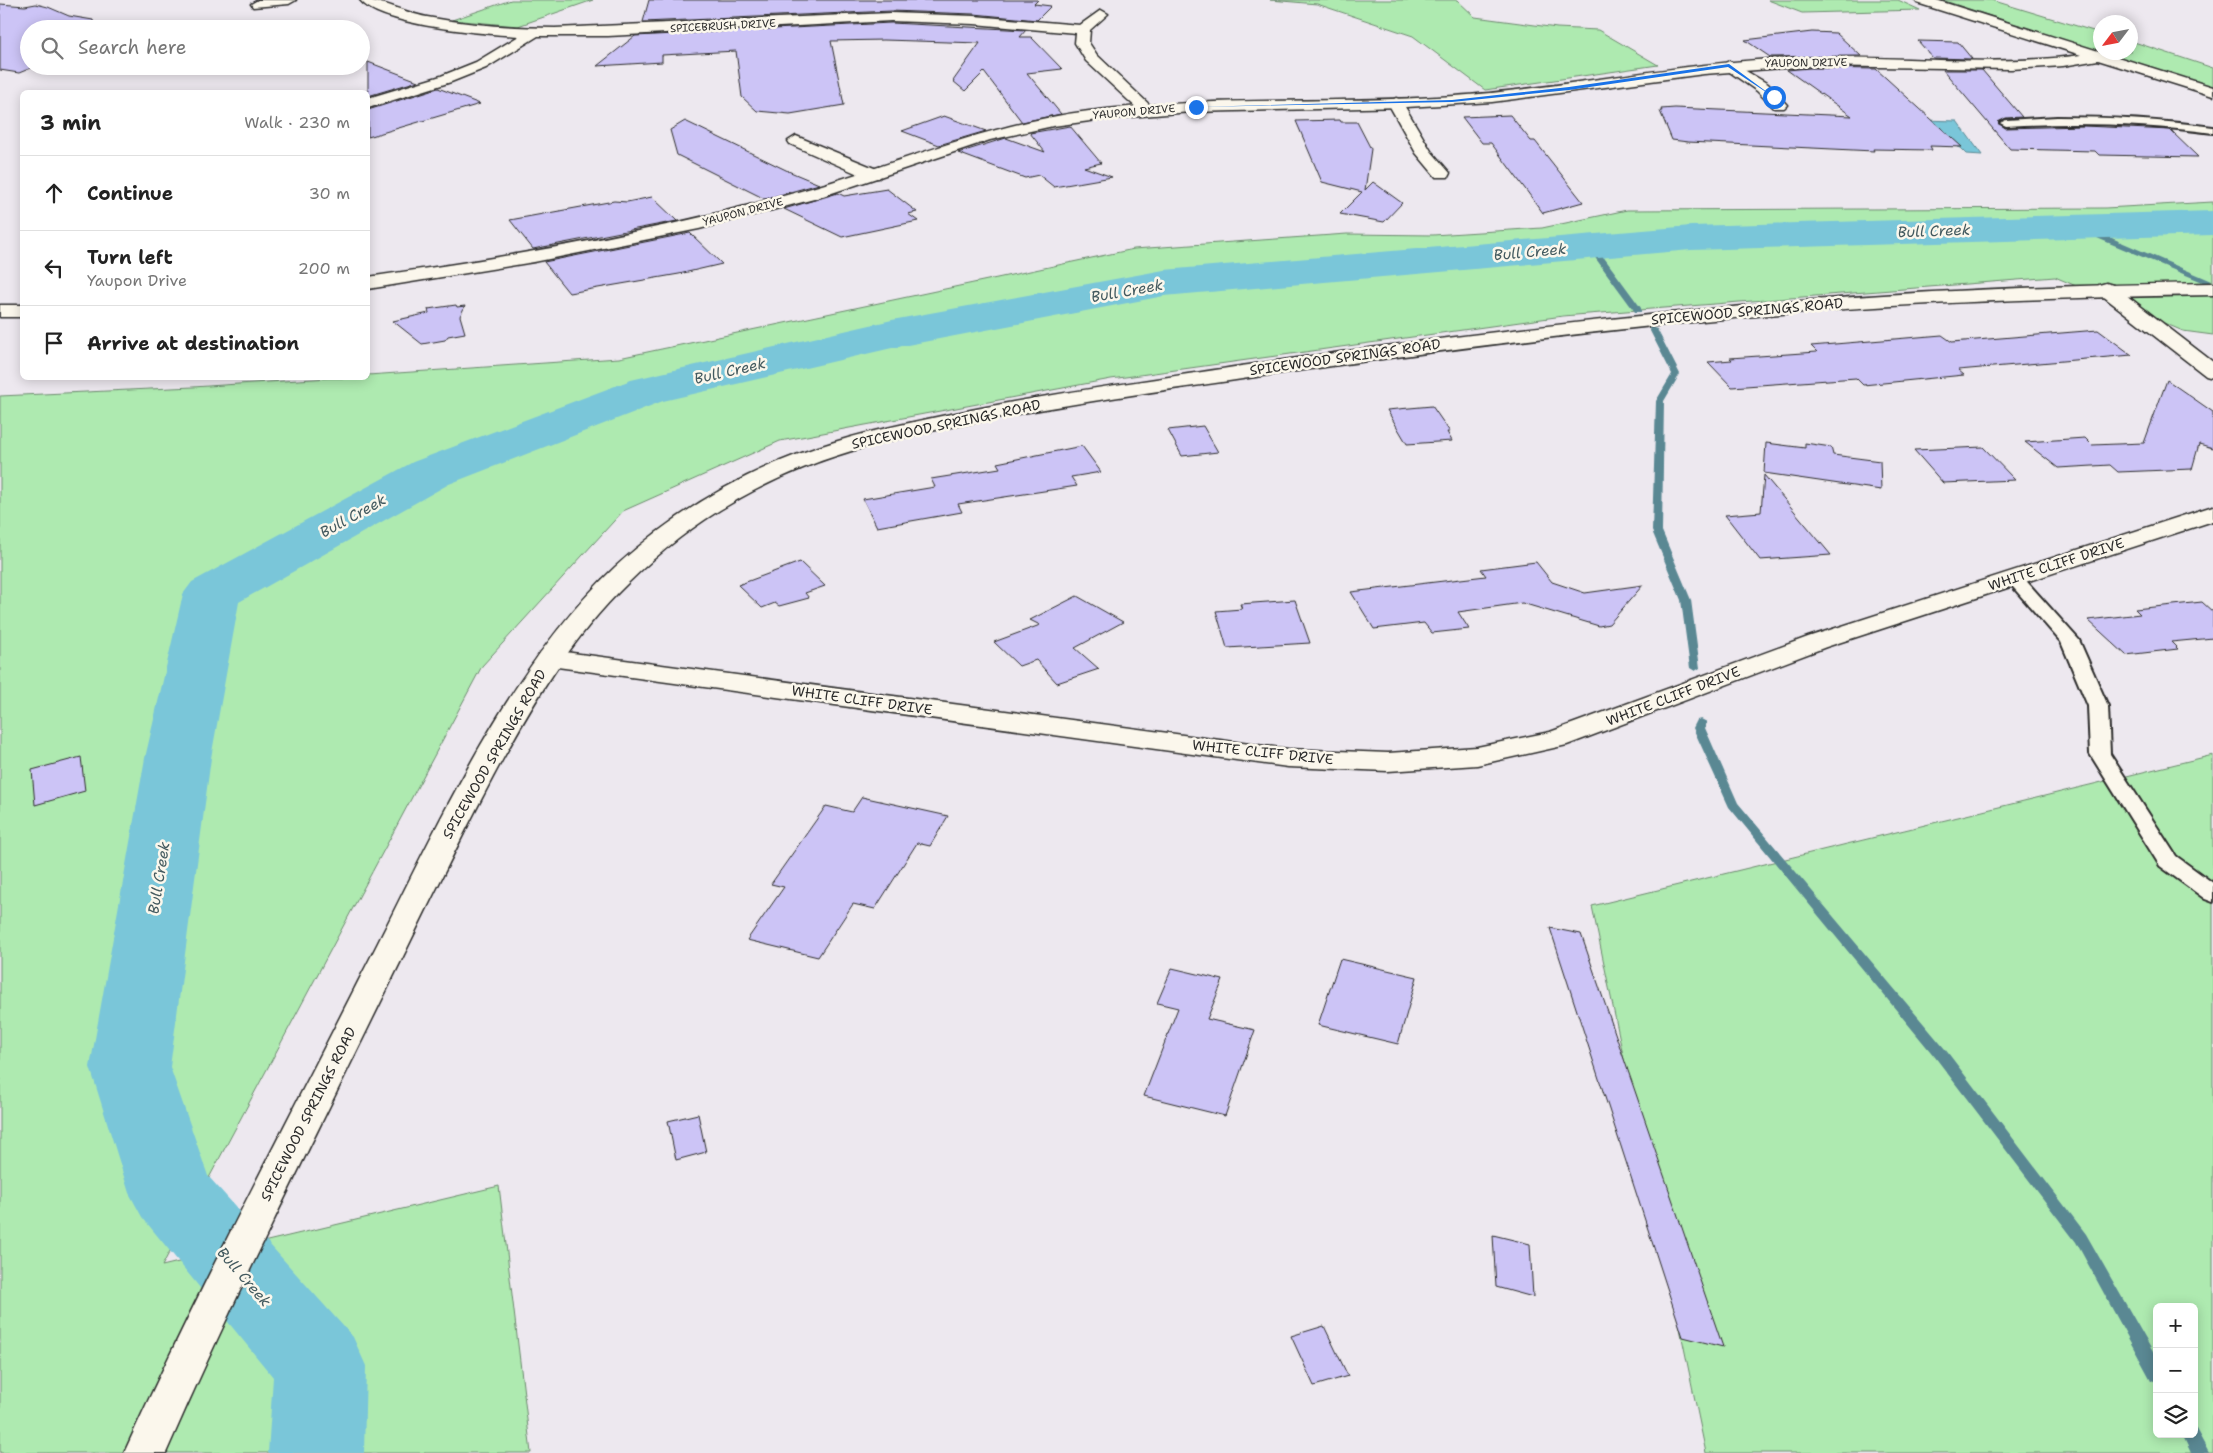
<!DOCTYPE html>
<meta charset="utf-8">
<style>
:root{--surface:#fff;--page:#f2f2f2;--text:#222;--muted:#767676;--line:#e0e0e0}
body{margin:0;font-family:"Shantell Sans",sans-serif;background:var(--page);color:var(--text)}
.controls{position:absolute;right:15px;bottom:15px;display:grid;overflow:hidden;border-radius:8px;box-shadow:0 2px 12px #0003}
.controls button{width:45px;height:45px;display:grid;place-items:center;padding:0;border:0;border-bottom:1px solid var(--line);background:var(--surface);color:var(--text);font:25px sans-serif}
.compass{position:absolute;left:2093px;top:15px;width:45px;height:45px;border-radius:50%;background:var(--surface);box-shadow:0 2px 12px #0003;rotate:238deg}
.stop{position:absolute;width:15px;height:15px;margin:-11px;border:4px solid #1a73e8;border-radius:50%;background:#fff}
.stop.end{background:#1a73e8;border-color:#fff;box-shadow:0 1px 5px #0008}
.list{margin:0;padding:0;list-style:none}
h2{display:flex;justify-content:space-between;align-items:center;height:65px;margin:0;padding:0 20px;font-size:21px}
h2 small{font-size:16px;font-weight:400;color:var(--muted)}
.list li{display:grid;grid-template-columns:32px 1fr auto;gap:15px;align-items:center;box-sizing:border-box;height:75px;padding:0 20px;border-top:1px solid var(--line)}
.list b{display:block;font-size:19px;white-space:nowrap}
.list p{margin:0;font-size:16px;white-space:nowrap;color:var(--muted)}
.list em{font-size:16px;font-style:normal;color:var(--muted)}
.icon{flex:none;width:28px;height:28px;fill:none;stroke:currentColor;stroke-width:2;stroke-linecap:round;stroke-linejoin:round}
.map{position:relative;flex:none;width:2213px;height:1453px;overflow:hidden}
.search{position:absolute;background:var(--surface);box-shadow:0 2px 12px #0003;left:20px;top:20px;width:350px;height:55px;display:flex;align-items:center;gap:12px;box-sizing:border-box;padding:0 18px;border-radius:28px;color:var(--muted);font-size:19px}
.panel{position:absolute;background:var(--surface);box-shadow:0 2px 12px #0003;left:20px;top:90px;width:350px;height:290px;border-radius:8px}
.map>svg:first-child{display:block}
.green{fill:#aeeab0;stroke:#6c8a6e;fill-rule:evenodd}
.water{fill:#7ac6d9;stroke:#5a8893}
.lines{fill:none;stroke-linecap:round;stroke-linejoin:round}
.stream{fill:#5a8893;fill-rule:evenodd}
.river{fill:#7ac6d9;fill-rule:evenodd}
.building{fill:#ccc4f6;stroke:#2b2b2b}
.lane-casing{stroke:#2b2b2b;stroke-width:4}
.street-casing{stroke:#2b2b2b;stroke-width:3}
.secondary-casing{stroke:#2b2b2b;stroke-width:3}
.lane{fill:#fbf7ec;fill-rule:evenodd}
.street{fill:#fbf7ec;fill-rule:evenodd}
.secondary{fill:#fbf7ec;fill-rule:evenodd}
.route{fill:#1a73e8}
.labels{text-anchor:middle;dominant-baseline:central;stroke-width:5;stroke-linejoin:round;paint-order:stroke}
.far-street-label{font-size:11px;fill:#2b2b2b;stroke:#fbf7ec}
.street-label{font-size:14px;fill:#2b2b2b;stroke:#fbf7ec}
.water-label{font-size:15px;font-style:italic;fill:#435a5f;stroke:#fbf7ec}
</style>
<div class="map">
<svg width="2213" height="1453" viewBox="0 0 2213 1453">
<rect width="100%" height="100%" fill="#ede8ef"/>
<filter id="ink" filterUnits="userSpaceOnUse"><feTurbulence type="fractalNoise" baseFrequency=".02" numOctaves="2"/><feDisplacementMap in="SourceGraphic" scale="10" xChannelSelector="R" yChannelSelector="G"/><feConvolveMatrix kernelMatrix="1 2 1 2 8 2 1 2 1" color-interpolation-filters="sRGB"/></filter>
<g filter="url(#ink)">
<g class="green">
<path d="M511 0H593L518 26 452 20Z"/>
<path d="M1270 0H1457L1475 17 1557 28 1598 30 1658 65 1485 90 1413 36 1317 4Z"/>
<path d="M1768 0H1898L1920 10 1802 13Z"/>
<path d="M1942 0H1991L2100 33V52H2130L2131 41 2213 68V90Z"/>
<path d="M2213 202V335L2183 331 2055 277 1563 316 1111 379 780 441 623 511 482 666 162 1266 499 1186 531 1453H0V396L193 387 329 378H368V375L619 358 1134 249 1347 234 1433 235 1542 228 1627 210 2105 208Z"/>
<path d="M2213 755V1453H1706L1592 906ZM2157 1307H2194V1434H2157Z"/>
</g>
<path class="water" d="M1923 120 1957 121 1982 155 1967 154 1961 148 1935 138Z"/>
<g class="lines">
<g class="stream">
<path d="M2073 224H2079L2212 281 2205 283 2073 228Z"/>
<path d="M1588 244H1594L1641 308V312H1635L1588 248Z"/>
<path d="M1650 327 1657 329 1680 374 1664 401 1662 531 1691 600 1700 668 1695 671 1690 668 1681 600 1652 531 1656 401 1672 374 1649 329Z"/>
<path d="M1701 719 1707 722 1705 728 1738 803 1945 1049 2086 1234 2157 1359V1382L2151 1380 2076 1242 1935 1057 1729 807 1693 728 1697 720Z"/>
<path d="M2194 1428 2196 1429 2209 1453H2191L2182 1434H2194Z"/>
</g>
<path class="river" d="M2213 211V235L1691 250 1164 296 892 348 663 401 449 484 239 602 211 758 170 1067 208 1176 353 1337 366 1366 364 1453H268L273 1377 142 1217 129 1193 90 1067 145 758 183 594 192 582 413 462 631 380 892 320 1164 270 1691 226Z"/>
</g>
<g class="building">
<path d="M649 0H1038L1034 4 1051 6 1037 20 974 14 891 11 643 22Z"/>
<path d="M0 4 25 6 36 4 48 7 69 16 93 20 94 29H29V66H36L19 73 0 70Z"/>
<path d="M891 23 1026 30 1020 37H1031L1062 69 1027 73 1061 114 1022 122 984 72 965 91 953 81 980 43 884 40 831 41 844 105 790 114 757 111 742 97 736 51 662 55V62L597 66 635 36Z"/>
<path d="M1812 32 1836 33 1861 56 1770 57 1745 40Z"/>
<path d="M1918 41 1958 42 1972 59 1933 58Z"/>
<path d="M368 62 418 81 368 96Z"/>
<path d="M1811 68 1876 69 1962 147 1930 146 1932 150 1873 149 1874 151 1688 142 1672 140 1660 111H1662L1661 109 1675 108 1852 116 1787 70Z"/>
<path d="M1943 70H1982L2022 117 2006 118 1998 122 2005 128 2084 126 2170 130 2198 157 2099 155 2095 151 2010 149Z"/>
<path d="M438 88 480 104 368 137V110Z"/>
<path d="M1510 115 1531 141H1535L1583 202 1543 213 1491 143H1482L1462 117Z"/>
<path d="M944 116 986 131 939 145 902 131Z"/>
<path d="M1340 120 1341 122H1357L1371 149 1365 190 1373 182 1402 203 1384 222 1340 214 1362 192 1322 182 1296 121Z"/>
<path d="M685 121 788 171 819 184 765 199 677 155 670 130Z"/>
<path d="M1070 126 1101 163 1084 167 1112 177 1054 187 1039 175 1025 178 958 153 1006 138 1045 152 1030 133Z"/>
<path d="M887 189 917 212 908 214 918 221 842 237 784 209 838 193 844 196Z"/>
<path d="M652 197 677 221 533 249 510 220 614 201 627 202Z"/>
<path d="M690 233 722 264 679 274 569 293 544 262Z"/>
<path d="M456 305 457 307 465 306 460 316 465 333 448 336 445 340 422 344 393 321 429 313 428 309Z"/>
<path d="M2098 330 2132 355 1958 370 1964 375 1863 385 1856 378 1732 387 1708 362 1732 360 1730 358 1817 352 1811 346 1942 335 1952 342Z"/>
<path d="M2167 380 2213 412V448L2199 444 2192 469 2118 472 2110 465 2058 468 2025 442 2085 438 2092 445 2144 443Z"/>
<path d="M1432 406 1450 432H1447L1452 441 1407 444 1387 410Z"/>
<path d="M1203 426 1218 452 1182 456 1168 430Z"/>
<path d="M1766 443 1805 448V443L1831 447 1833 455 1880 461 1881 490 1764 473Z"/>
<path d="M1082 446 1101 472 1071 477 1077 486 958 504 962 512 877 527 863 499 935 487 931 479 1000 468 997 463Z"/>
<path d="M1983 447 2015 480 1943 483 1914 450Z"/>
<path d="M1764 475 1831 555 1760 560 1725 515 1761 512Z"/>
<path d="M800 562 825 586 805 593 809 598 779 606 775 603 762 608 738 585Z"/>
<path d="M1536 562 1552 582 1585 593 1643 585 1609 624 1599 626 1522 603 1458 612 1469 629 1432 633 1424 623 1374 629 1351 592 1486 576 1481 569Z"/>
<path d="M1077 596 1123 622 1075 648 1099 669 1057 683 1036 660 1019 666 994 642 1040 625 1030 620Z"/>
<path d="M1295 600 1310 643 1227 648 1216 611 1242 609 1240 604Z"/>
<path d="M2202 602 2213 612V638L2171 642 2178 649 2126 655 2088 620 2140 614 2135 609Z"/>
<path d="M81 757 85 791 35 805 32 770Z"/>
<path d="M862 797 948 816 930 846 917 843 875 909 853 904 818 957 747 940 784 887 771 884 826 806 852 812Z"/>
<path d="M1550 928 1581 934 1723 1347 1683 1337Z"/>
<path d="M1340 959 1417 977 1398 1044 1318 1025Z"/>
<path d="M1172 968 1223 980 1207 1019 1255 1030 1225 1116 1144 1096 1178 1008 1157 1003Z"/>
<path d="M698 1114 706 1152 676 1160 668 1121Z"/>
<path d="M1493 1235 1530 1244 1533 1297 1496 1287Z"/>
<path d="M1324 1326 1348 1376 1314 1386 1291 1336Z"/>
</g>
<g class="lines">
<g class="lane-casing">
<g id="lane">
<path d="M2057 117C2110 117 2161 120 2213 127V133C2144 124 2075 122 2006 126L2000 123 2006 120Z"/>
<path d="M2014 573 2020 574 2079 640 2108 706 2110 754 2176 856 2213 883V902L2205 899 2160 866 2090 754 2088 706 2061 642 2005 578 2008 574Z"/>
</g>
</g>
<g class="street-casing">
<g id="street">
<path d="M258 0H296L289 4 253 7 251 4Z"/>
<path d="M360 0C384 0 404 13 427 17 470 25 512 28 555 28L891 13 974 16 1080 25 1101 10 1108 14 1090 30 1089 43 1097 55 1155 110 1147 115 1142 113 1086 61 1075 43 1076 33 974 24 891 21 608 36H538L486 68 451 82 368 108V98L441 76 476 62 519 36C487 34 380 26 360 0Z"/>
<path d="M1729 61 1768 84 1787 105 1784 108H1774L1757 91 1724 68 1722 65Z"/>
<path d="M1396 98 1401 100 1431 151 1450 173 1448 177H1436L1416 153 1388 103Z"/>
<path d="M796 136 879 170 881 174 879 178H867L790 144 788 141Z"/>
<path d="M2106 283 2113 285 2213 362V378L2206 376 2099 293 2097 289 2099 285Z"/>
<path d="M2213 506V521L1826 647 1567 745 1477 765 1388 771 1288 767 550 666 541 664 537 658 541 652 550 650 1288 749 1388 753 1477 747 1550 732 1808 637Z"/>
</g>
</g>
<g class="secondary-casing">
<g id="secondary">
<path d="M1915 0H1936L2213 87V96L2098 60 2063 66 2011 69 1811 66 1704 74 1492 102 1406 107 1191 112 1105 119 1053 126 990 140 814 199 699 229 534 262 368 289V277C509 257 650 233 787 195 889 168 984 124 1089 111 1211 96 1333 104 1455 96 1569 88 1680 62 1793 58 1889 54 1986 68 2081 55L1917 3Z"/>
<path d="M2213 283V295C2085 297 1958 301 1831 310 1629 325 1429 351 1229 381 1137 394 1046 407 956 426 904 436 852 448 803 468 738 494 678 533 628 583 570 639 531 706 493 777 458 843 426 910 393 977 316 1135 236 1292 166 1453H124C198 1290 281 1133 362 974 432 839 503 672 615 567 668 519 729 480 796 455 846 436 898 425 951 414 1047 394 1144 381 1241 366 1435 338 1630 314 1826 299 1955 289 2084 285 2213 283Z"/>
<rect x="0" y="305" width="22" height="12"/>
</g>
</g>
<use href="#lane" class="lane"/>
<use href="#street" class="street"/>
<use href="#secondary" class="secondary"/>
</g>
</g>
<path class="route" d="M1729 64 1775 98 1728 67 1569 90 1452 102 1194 107 1452 100 1569 87Z"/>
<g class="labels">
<g class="far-street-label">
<text transform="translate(723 26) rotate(-3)">SPICEBRUSH DRIVE</text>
<text transform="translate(1806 63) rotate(-1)">YAUPON DRIVE</text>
<text transform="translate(1134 112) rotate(-5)">YAUPON DRIVE</text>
<text transform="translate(743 212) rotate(-15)">YAUPON DRIVE</text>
</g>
<g class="street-label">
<text transform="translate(1747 311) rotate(-5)">SPICEWOOD SPRINGS ROAD</text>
<text transform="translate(1345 357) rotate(-8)">SPICEWOOD SPRINGS ROAD</text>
<text transform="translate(946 424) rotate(-12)">SPICEWOOD SPRINGS ROAD</text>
<text transform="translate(2056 564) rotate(-18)">WHITE CLIFF DRIVE</text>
<text transform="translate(1673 696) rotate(-21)">WHITE CLIFF DRIVE</text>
<text transform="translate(862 700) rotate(8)">WHITE CLIFF DRIVE</text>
<text transform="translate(1263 752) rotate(6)">WHITE CLIFF DRIVE</text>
<text transform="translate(494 754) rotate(-60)">SPICEWOOD SPRINGS ROAD</text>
<text transform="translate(308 1114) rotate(-63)">SPICEWOOD SPRINGS ROAD</text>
</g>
<g class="water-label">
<text transform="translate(1934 231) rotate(-2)">Bull Creek</text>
<text transform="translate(1530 252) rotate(-5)">Bull Creek</text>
<text transform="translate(1127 291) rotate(-10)">Bull Creek</text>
<text transform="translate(730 371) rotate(-13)">Bull Creek</text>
<text transform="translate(353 516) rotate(-29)">Bull Creek</text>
<text transform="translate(159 878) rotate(-81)">Bull Creek</text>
<text transform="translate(244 1277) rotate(49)">Bull Creek</text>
</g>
</g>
</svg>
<div class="controls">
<button>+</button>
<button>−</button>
<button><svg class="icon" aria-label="layers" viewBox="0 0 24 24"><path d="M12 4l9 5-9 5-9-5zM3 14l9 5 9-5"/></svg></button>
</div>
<svg class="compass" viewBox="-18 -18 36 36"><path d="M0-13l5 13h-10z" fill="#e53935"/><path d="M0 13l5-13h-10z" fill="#767676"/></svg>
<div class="stop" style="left:1774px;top:97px"></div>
<div class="stop end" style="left:1196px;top:107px"></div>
<div class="search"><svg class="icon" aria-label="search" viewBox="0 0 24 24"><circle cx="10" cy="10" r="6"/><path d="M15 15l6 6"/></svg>Search here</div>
<section class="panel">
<h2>3 min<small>Walk · 230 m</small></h2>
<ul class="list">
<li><svg class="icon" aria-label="ahead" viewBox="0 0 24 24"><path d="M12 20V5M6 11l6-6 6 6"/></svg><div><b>Continue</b></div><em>30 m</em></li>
<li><svg class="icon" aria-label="left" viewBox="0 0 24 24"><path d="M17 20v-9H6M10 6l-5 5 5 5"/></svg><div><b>Turn left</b><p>Yaupon Drive</p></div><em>200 m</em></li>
<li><svg class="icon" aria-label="arrive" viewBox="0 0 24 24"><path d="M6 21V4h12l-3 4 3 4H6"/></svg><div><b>Arrive at destination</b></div></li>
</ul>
</section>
</div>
